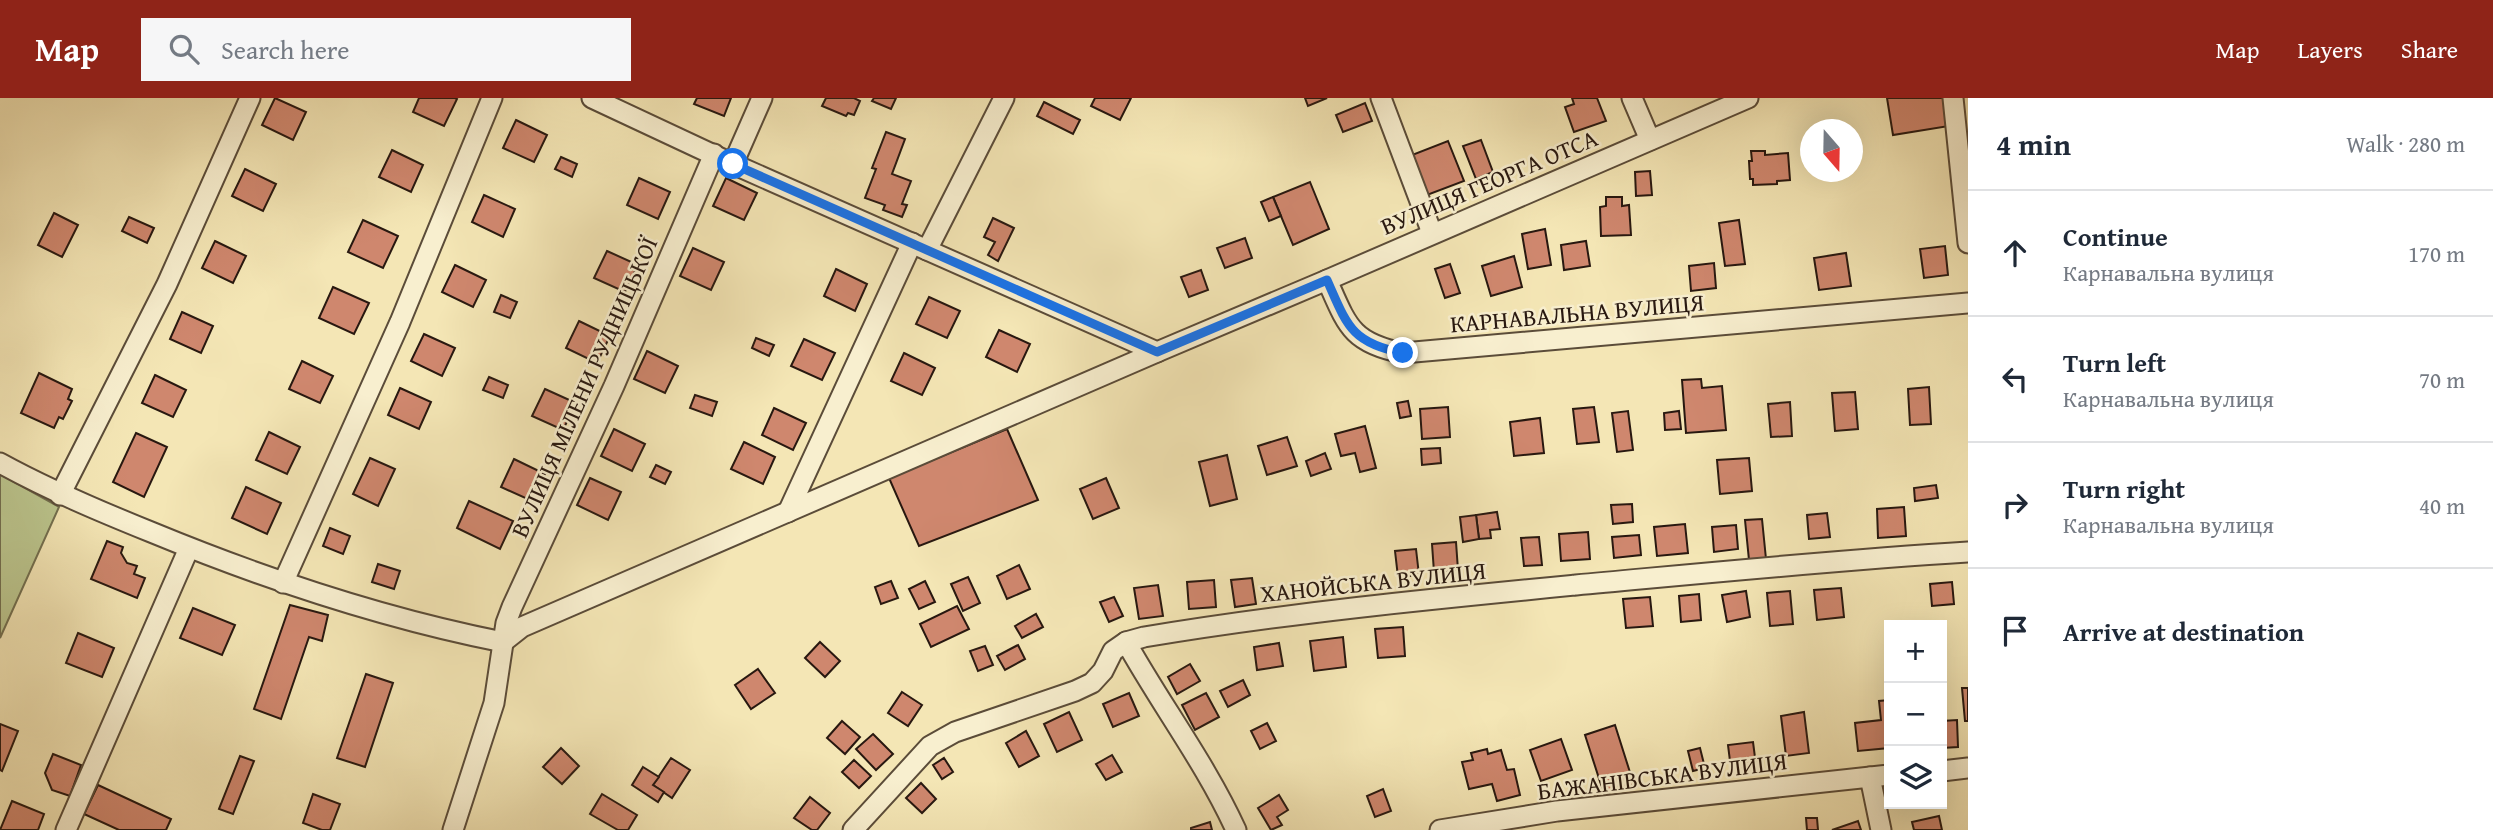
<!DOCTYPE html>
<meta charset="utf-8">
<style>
:root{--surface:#fff;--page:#f6f6f7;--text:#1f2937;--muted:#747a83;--line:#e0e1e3;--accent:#8f2418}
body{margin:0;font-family:"Gentium Book Plus",serif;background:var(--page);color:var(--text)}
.controls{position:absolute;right:21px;bottom:21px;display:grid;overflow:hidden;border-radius:0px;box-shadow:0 7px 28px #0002}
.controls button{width:63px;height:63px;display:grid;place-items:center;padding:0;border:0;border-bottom:2px solid var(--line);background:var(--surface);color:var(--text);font:35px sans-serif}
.compass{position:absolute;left:1800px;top:21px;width:63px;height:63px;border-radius:50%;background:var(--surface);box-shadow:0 7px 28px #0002;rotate:160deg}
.stop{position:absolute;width:21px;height:21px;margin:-16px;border:5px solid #1a73e8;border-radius:50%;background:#fff}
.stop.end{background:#1a73e8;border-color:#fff;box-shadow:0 2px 7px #0008}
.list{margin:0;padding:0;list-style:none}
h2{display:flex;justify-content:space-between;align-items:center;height:91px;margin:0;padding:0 28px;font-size:30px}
h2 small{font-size:23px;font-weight:400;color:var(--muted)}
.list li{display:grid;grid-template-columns:46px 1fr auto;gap:21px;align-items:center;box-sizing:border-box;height:126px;padding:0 28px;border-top:2px solid var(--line)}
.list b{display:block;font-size:26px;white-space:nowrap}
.list p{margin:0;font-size:23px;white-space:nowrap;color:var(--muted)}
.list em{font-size:23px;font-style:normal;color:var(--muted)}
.icon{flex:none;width:38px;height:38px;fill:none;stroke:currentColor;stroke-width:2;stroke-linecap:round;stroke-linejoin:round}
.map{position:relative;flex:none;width:1968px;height:732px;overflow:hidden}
header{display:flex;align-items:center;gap:42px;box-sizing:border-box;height:98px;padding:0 35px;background:var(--accent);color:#fff}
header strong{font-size:33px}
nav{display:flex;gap:38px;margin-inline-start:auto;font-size:24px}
.search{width:490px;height:63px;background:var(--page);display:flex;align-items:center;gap:18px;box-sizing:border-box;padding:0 24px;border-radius:0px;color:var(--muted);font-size:26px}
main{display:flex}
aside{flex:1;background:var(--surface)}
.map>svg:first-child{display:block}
.green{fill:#bbc58d;stroke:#726e4e;stroke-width:2}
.building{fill:#cf876e;stroke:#281810;stroke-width:2}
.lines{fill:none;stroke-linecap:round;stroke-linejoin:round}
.minor-casing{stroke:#5b4c39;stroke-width:23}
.minor{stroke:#f8efcf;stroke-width:19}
.route{stroke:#1a73e8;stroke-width:9}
.labels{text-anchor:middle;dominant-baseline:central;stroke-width:5;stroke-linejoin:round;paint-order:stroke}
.street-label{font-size:24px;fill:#281810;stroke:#f8efcf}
</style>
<header>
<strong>Map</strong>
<div class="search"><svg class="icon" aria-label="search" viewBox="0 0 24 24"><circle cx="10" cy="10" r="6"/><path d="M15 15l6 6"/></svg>Search here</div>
<nav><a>Map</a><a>Layers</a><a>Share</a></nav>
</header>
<main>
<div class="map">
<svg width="1968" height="732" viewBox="0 0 1968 732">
<rect width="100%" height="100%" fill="#f4e6b5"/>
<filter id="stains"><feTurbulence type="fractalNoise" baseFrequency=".00286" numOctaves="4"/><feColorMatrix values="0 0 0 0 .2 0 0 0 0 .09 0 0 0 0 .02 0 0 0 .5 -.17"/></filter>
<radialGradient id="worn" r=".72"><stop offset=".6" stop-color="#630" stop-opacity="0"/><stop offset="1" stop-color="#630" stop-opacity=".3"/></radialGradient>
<path class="green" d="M0 376 59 409 0 540Z"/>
<g class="building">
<path d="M275 0 306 14 293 42 262 27Z"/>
<path d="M419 0H455L457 1 444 28 413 14Z"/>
<path d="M697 0H731L724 18 694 6Z"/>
<path d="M826 0H854L860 3 854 17 848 15 846 18 822 8Z"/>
<path d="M874 0H896L891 11 872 3Z"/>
<path d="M1095 0H1131L1120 22 1091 8Z"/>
<path d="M1305 0H1327L1308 8Z"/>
<path d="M1572 0H1597L1606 23 1574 34 1565 9 1574 6Z"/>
<path d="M1887 0H1944L1949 28 1893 37Z"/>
<path d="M1044 4 1080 22 1073 36 1037 18Z"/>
<path d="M1365 5 1372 23 1343 34 1336 17Z"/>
<path d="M516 22 547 37 534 64 503 50Z"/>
<path d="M886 34 905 41 892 76 911 83 902 106 907 107 902 119 883 112 885 107 865 100 876 71 872 70Z"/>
<path d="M1481 42 1493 74 1476 81 1463 48Z"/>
<path d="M1448 43 1464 83 1427 97 1412 57Z"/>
<path d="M392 52 423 67 411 94 379 79Z"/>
<path d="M1751 53H1765V57L1788 55 1790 82 1777 83V86L1753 87V81H1750L1749 63H1752Z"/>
<path d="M561 59 577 66 572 79 555 71Z"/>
<path d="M245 71 276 86 263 113 232 98Z"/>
<path d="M1650 73 1652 97 1636 98 1635 74Z"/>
<path d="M639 80 670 94 658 121 627 107Z"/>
<path d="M726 80 757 95 744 122 713 108Z"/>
<path d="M1310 84 1329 131 1293 147 1273 99Z"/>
<path d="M484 97 515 111 503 139 472 124Z"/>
<path d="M1273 99 1281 118 1269 123 1261 104Z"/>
<path d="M1606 99H1622V108L1629 107 1631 137 1601 138 1600 109 1606 108Z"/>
<path d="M54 115 78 127 62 159 38 147Z"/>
<path d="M129 119 154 130 147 145 122 133Z"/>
<path d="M993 120 1014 130 998 163 988 157 995 144 984 139Z"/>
<path d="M363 122 398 138 383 170 348 154Z"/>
<path d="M1739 122 1745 166 1725 168 1719 125Z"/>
<path d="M1545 131 1551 167 1528 171 1522 136Z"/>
<path d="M1245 140 1252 160 1225 170 1217 150Z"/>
<path d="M215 143 246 158 233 185 202 170Z"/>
<path d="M1586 143 1590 168 1564 172 1561 147Z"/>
<path d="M1945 148 1948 177 1924 180 1920 151Z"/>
<path d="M693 150 724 164 711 192 680 178Z"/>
<path d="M607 153 638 167 625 194 594 180Z"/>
<path d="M1846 155 1851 188 1819 192 1814 160Z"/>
<path d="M1514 158 1522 189 1491 198 1482 168Z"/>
<path d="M1714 165 1716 190 1691 193 1689 168Z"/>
<path d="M1450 166 1460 195 1445 200 1435 171Z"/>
<path d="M455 167 486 182 473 209 442 194Z"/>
<path d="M836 171 867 186 855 213 824 198Z"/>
<path d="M1201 172 1208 192 1189 199 1181 179Z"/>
<path d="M333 189 369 205 354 236 319 220Z"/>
<path d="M501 197 517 204 510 220 494 214Z"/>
<path d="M929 199 960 213 947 240 916 226Z"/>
<path d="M182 214 213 228 201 255 170 241Z"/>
<path d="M579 223 610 238 597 265 566 250Z"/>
<path d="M999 232 1030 246 1017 274 986 259Z"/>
<path d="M424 236 455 250 442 278 411 263Z"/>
<path d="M756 240 774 247 769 258 752 250Z"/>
<path d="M804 241 835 255 822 282 791 268Z"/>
<path d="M647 253 678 268 665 295 634 281Z"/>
<path d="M904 255 935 270 922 297 891 283Z"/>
<path d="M302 263 333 278 320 305 289 291Z"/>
<path d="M39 275 72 291 68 301 72 303 63 321 59 319 54 330 21 315Z"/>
<path d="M155 277 186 292 173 319 142 305Z"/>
<path d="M489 279 508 287 503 300 483 292Z"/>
<path d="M1701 281 1702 290 1722 288 1726 332 1686 335 1682 282Z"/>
<path d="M1929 289 1931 326 1910 327 1908 291Z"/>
<path d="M400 290 431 304 419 331 388 317Z"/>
<path d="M545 291 576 305 563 332 532 318Z"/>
<path d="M1855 294 1858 331 1835 333 1832 295Z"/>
<path d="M695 297 717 304 712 318 690 310Z"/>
<path d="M1408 303 1411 318 1400 320 1397 305Z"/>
<path d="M1790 304 1792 338 1771 339 1768 306Z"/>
<path d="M1448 309 1450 339 1422 341 1420 311Z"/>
<path d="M1594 309 1599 344 1577 346 1573 311Z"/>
<path d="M774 310 806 325 793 352 762 337Z"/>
<path d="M1628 313 1633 352 1617 354 1612 315Z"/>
<path d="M1679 313 1681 331 1665 332 1664 315Z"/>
<path d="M1540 320 1544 355 1514 358 1510 324Z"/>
<path d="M1365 328 1376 370 1360 374 1355 355 1341 358 1335 336Z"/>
<path d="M614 331 645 346 632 373 601 358Z"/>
<path d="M1007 331 1038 402 919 448 889 380Z"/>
<path d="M269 334 300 349 287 376 256 362Z"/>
<path d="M136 335 167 349 144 399 113 384Z"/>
<path d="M1287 339 1297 368 1267 377 1258 348Z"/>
<path d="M744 344 775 359 763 386 731 371Z"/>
<path d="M1440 350 1441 365 1422 367 1421 351Z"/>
<path d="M1325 355 1331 371 1311 378 1306 363Z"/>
<path d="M1227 357 1237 401 1210 408 1199 364Z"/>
<path d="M370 360 395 371 378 408 353 396Z"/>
<path d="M1749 360 1752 393 1720 396 1717 362Z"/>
<path d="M514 361 545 376 532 403 501 389Z"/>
<path d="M656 367 671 374 665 386 650 379Z"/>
<path d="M590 380 621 394 608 422 577 407Z"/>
<path d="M1106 380 1119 410 1093 421 1080 391Z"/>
<path d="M1936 387 1938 400 1915 403 1914 390Z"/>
<path d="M246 389 281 405 267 436 232 420Z"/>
<path d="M469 403 513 423 500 451 457 430Z"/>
<path d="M1632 406 1633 424 1613 426 1611 407Z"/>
<path d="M1904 409 1906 438 1878 440 1877 411Z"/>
<path d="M1497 414 1500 431 1490 432 1491 440 1479 441 1476 417Z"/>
<path d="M1827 415 1830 439 1809 441 1807 417Z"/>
<path d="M1476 417 1479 441 1463 444 1460 419Z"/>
<path d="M1762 421 1766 461 1749 462 1745 422Z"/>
<path d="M1685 426 1688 455 1657 458 1654 429Z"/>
<path d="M1736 427 1738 451 1714 454 1712 429Z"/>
<path d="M330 430 350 438 343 456 323 448Z"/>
<path d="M1588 434 1590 461 1561 463 1559 436Z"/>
<path d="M1639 437 1641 457 1614 460 1612 439Z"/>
<path d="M1539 439 1542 467 1524 468 1521 440Z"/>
<path d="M107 443 123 449 121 455 127 465 137 468 134 476 145 480 137 500 91 481Z"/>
<path d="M1456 444 1458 472 1434 474 1432 446Z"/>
<path d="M1416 451 1419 477 1398 479 1395 453Z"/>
<path d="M378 466 400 473 394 491 372 484Z"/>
<path d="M1019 467 1030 491 1007 501 997 478Z"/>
<path d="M968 479 980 505 963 513 951 486Z"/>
<path d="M1252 480 1256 506 1235 509 1231 482Z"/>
<path d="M1214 482 1216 509 1189 511 1187 484Z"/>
<path d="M891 483 898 500 881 506 875 489Z"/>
<path d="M925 483 935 504 919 511 909 491Z"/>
<path d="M1952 484 1954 506 1932 508 1930 486Z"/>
<path d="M1158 487 1163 518 1139 521 1134 490Z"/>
<path d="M1841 490 1844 519 1817 522 1814 492Z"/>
<path d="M1746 493 1750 519 1727 524 1722 497Z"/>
<path d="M1790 493 1793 526 1770 528 1767 495Z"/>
<path d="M1699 496 1701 522 1681 524 1679 498Z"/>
<path d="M1114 499 1123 518 1109 524 1100 504Z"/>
<path d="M1650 499 1653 528 1626 530 1623 501Z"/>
<path d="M290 507 328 517 322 543 309 539 281 621 254 611Z"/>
<path d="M957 508 969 531 931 549 920 526Z"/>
<path d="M193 510 235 527 222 557 180 540Z"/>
<path d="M1036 516 1043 529 1022 540 1015 528Z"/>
<path d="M1403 529 1405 558 1378 560 1375 531Z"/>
<path d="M78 535 114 550 102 579 66 565Z"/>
<path d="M1343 539 1346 569 1314 573 1310 543Z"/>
<path d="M820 544 840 563 825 579 805 560Z"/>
<path d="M1279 545 1283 568 1257 572 1254 549Z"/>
<path d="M1018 547 1025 561 1005 572 997 558Z"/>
<path d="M985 548 993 567 978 573 970 553Z"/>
<path d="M1190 566 1200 583 1177 596 1168 579Z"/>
<path d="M758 571 775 595 751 611 735 587Z"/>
<path d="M366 576 393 585 365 669 337 660Z"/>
<path d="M1243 582 1250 597 1228 609 1220 593Z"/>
<path d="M1962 590H1968V623H1965Z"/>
<path d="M902 594 922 607 908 628 888 615Z"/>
<path d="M1129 595 1139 618 1113 629 1103 606Z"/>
<path d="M1206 595 1219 619 1195 632 1182 607Z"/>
<path d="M1889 602V650L1858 653 1855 625 1881 622 1879 603Z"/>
<path d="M1069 614 1082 642 1057 654 1044 626Z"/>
<path d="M1804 614 1809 655 1786 658 1781 618Z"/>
<path d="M1957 622 1958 649 1942 650V623Z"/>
<path d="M842 623 860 639 845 656 827 640Z"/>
<path d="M1267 625 1276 643 1260 651 1251 633Z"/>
<path d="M0 626 18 633 2 673 0 672Z"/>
<path d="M1615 627 1634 687 1604 696 1585 637Z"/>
<path d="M1026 633 1039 658 1019 669 1006 645Z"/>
<path d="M873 636 893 656 876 672 856 651Z"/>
<path d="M1561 641 1572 672 1541 683 1530 652Z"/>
<path d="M1753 644 1756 667 1731 671 1728 647Z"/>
<path d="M561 650 579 668 562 686 543 669Z"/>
<path d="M1700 650 1705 670 1693 673 1688 653Z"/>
<path d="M1487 651 1488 656 1501 652 1507 672 1514 671 1520 697 1497 703 1492 686 1469 691 1462 664 1473 662 1471 655Z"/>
<path d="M53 656 81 667 70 698 52 692 45 675Z"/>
<path d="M1112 657 1122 674 1106 682 1096 666Z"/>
<path d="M240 658 254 663 233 716 219 711Z"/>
<path d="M671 660 690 672 672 700 653 687Z"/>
<path d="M944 660 953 674 942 681 933 667Z"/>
<path d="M854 662 871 678 859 690 842 674Z"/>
<path d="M643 669 659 679 653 687 664 694 658 704 632 687Z"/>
<path d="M921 685 936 701 922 715 906 700Z"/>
<path d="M98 687 171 721 166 732H119L84 716Z"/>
<path d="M1383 691 1391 713 1375 719 1367 698Z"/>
<path d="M313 696 340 706 330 732H322L303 725Z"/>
<path d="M602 696 637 717 628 732H618L590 716Z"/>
<path d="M1279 697 1288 712 1277 719 1282 727 1271 732 1258 710Z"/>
<path d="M810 699 830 715 817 732H812L794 720Z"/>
<path d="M12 703 44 716 38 732H0Z"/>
<path d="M1939 718 1942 732H1914L1912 724Z"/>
<path d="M1806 720H1817L1818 732H1807Z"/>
<path d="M1858 723 1861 732H1832Z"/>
<path d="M1210 724 1212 732H1191V730Z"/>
</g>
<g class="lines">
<g class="minor-casing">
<g id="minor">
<path d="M592 0 733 66 1157 254 1327 182C1347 227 1351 245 1403 255L1968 205"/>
<path d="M1381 0 1432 135"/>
<path d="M1632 0 1650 42"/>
<path d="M1953 0 1968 145"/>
<path d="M733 66 762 0"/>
<path d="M927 152 1004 0"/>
<path d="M1327 182 1748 0"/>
<path d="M0 365C49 392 99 413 151 434 265 481 382 520 503 544"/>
<path d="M60 397 167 186 250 0"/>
<path d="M788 414 912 145"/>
<path d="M283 485 400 224 492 0"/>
<path d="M503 544 522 529 1157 254"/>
<path d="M1126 544C1161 607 1206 666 1236 732"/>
<path d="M1942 673 1968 670"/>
<path d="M1870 679 1881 732"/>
<path d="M66 732 189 450"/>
<path d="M453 732 494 605 506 525 512 509 614 288 714 56"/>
<path d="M853 732 930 648 955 634 1075 593 1092 585 1103 573 1113 553 1126 544 1144 539C1287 515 1432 501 1576 487 1707 475 1837 462 1968 454"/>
<path d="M1440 732 1557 713 1889 677"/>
</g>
</g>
<use href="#minor" class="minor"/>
</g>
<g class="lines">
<path class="route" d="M733 66 1157 254 1327 182C1347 227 1351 245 1403 255"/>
</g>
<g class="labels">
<g class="street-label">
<text transform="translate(1489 84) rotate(-23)">ВУЛИЦЯ ГЕОРГА ОТСА</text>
<text transform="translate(1577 215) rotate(-5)">КАРНАВАЛЬНА ВУЛИЦЯ</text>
<text transform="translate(584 289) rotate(-66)">ВУЛИЦЯ МІЛЕНИ РУДНИЦЬКОЇ</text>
<text transform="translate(1373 484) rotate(-6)">ХАНОЙСЬКА ВУЛИЦЯ</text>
<text transform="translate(1662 678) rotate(-7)">БАЖАНІВСЬКА ВУЛИЦЯ</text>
</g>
</g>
<rect width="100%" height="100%" filter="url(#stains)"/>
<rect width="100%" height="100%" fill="url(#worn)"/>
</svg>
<div class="controls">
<button>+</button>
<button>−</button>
<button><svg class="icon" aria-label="layers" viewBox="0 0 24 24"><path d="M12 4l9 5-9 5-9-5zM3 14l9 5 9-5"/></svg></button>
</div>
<svg class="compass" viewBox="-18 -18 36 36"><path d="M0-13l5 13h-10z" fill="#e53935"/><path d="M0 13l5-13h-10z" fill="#747a83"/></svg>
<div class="stop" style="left:733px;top:66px"></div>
<div class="stop end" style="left:1403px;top:255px"></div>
</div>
<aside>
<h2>4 min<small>Walk · 280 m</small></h2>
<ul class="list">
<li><svg class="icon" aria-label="ahead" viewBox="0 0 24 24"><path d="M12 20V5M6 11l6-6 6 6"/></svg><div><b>Continue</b><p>Карнавальна вулиця</p></div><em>170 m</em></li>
<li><svg class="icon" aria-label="left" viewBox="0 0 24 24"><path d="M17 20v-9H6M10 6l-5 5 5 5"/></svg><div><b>Turn left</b><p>Карнавальна вулиця</p></div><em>70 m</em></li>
<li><svg class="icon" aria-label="right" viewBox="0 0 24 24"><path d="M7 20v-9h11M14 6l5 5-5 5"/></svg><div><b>Turn right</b><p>Карнавальна вулиця</p></div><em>40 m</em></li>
<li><svg class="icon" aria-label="arrive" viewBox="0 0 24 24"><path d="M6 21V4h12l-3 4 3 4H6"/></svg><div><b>Arrive at destination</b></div></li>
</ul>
</aside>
</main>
